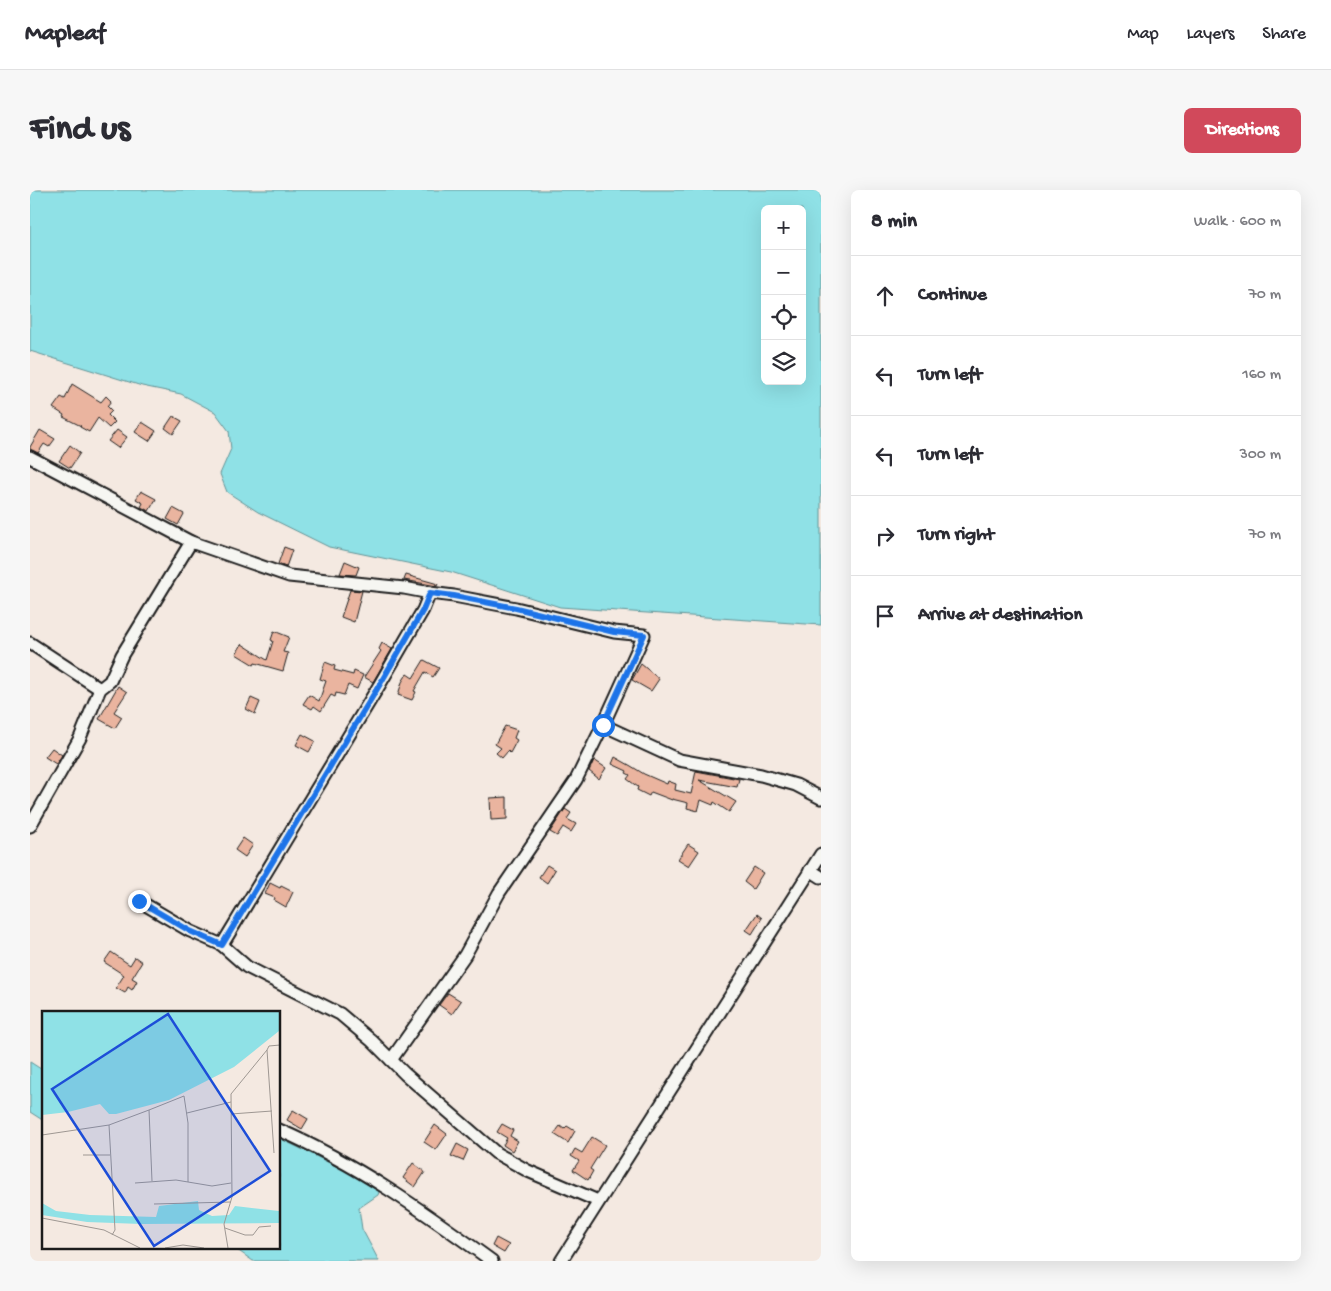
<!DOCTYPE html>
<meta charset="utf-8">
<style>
:root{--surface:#fff;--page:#f7f7f7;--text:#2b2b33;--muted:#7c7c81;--line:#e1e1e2;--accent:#d1495b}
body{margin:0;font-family:"Gochi Hand",sans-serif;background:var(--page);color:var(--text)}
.controls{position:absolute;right:15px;top:15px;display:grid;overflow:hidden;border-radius:8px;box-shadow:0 5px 20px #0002}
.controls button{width:45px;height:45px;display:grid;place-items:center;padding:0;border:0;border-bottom:1px solid var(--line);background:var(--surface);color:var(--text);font:25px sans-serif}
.stop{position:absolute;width:15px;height:15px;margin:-11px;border:4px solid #1a73e8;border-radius:50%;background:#fff}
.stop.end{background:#1a73e8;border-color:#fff;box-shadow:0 1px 5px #0008}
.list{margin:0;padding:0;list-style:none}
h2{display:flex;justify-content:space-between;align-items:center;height:65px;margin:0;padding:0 20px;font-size:21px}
h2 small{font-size:16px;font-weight:400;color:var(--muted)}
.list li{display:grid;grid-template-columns:32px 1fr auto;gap:15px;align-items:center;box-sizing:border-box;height:80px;padding:0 20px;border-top:1px solid var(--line)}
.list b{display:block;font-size:19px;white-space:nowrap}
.list em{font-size:16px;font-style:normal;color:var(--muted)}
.icon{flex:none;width:28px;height:28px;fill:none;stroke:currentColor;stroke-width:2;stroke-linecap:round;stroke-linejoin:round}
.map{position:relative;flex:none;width:791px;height:1071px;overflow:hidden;border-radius:8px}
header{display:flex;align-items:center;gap:30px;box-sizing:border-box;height:70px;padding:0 25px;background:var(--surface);border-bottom:1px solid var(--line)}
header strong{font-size:24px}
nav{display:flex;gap:28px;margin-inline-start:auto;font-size:18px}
.intro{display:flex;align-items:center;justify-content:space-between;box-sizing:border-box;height:120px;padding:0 30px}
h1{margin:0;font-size:35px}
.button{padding:12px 22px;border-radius:8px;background:var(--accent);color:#fff;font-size:18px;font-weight:700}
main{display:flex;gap:30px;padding:0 30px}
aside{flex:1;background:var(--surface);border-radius:8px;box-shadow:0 5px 20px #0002}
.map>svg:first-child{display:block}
.water{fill:#8fe1e6;stroke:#619295;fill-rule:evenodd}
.building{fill:#eab49f;stroke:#1c1c1c}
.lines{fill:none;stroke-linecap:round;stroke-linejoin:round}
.minor-casing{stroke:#1c1c1c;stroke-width:15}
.minor{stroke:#f6f6f2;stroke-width:11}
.route{stroke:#1a73e8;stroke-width:6}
.inset-road{fill:none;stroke:#9e9792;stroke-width:1}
.view{fill:#1d4ed8;fill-opacity:0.15;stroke:#1d4ed8;stroke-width:2.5}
.inset-edge{fill:none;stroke:#1c1c1c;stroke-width:2.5}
</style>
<header>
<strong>Mapleaf</strong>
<nav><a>Map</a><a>Layers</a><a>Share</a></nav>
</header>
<div class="intro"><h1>Find us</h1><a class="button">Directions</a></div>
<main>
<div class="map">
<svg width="791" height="1071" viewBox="0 0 791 1071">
<rect width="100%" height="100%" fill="#f4e9e1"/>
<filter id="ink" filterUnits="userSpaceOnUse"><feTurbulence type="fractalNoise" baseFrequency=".02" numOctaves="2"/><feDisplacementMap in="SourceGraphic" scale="10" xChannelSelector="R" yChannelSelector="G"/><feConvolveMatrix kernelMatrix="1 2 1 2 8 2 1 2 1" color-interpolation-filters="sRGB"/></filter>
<g filter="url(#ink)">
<g class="water">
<path d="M0 0H791V435L530 417 421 382 299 357 228 322 197 302 190 284 201 259 199 241 185 222 151 204 112 196 0 161ZM735 19H772V191H735Z"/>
<path d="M0 872 14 881V931L0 922Z"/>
<path d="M249 948 322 984 352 992 348 1005 329 1018 332 1039 349 1071H223L203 1057H249Z"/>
</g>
<g class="building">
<path d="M42 194 71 212 76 206 81 211 77 216 82 221 78 225 85 232 79 238 68 228 59 242 50 237 51 236 33 227 34 225 23 218 31 207 35 209Z"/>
<path d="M143 226 152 231 143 244 135 238Z"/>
<path d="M112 232 126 241 119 251 105 242Z"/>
<path d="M10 240 25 249 19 257 14 254 8 263 0 259V257Z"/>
<path d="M87 240 97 247 88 258 78 251Z"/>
<path d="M40 255 50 263 40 278 29 271Z"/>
<path d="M111 301 126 309 119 321 111 317 113 313 106 309Z"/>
<path d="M143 318 154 324 148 335 137 329Z"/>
<path d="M254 357 262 360 256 377 248 374Z"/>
<path d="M315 371 329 377 326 385 310 384Z"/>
<path d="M376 385 408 394 407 396 374 390Z"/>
<path d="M320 400 332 401 324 432 311 427Z"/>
<path d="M244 441 259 447 253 462 258 463 253 481 225 473 224 475 206 464 212 454 237 470 243 451 241 450Z"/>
<path d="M352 453 362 459 343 492 334 487 351 461 349 459Z"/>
<path d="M394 470 409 478 403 487 395 482 384 501 386 502 382 510 368 505 372 492 377 484 383 488Z"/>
<path d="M295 472 305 476 304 480 323 485 324 481 333 485 327 499 318 495 314 505 306 503 305 507 301 505 291 521 284 516 282 519 273 514 279 505 289 511 296 491 290 489Z"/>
<path d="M611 474 629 489 621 501 602 490Z"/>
<path d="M88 496 97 502 84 522 92 527 85 538 69 529Z"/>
<path d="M221 508 230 512 225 524 216 519Z"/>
<path d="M475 536 487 540 484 548 487 550 480 563 478 561 472 568 466 563 471 558 465 554Z"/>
<path d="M272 544 285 551 279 562 266 555Z"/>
<path d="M22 558 32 565 26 574 15 567Z"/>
<path d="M585 567 601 576 614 584 637 594 638 591 646 594 645 600 661 604 666 581 709 589 707 597 669 590 706 612 699 622 684 612 683 615 671 610 668 621 657 618 658 613 642 609V610L621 602 619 606 607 600 608 597 597 589 600 585 596 583 597 581 582 574Z"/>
<path d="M564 570 576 578 569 589 559 581Z"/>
<path d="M477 607V629L461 630 460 608Z"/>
<path d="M535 619 541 623 537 629 546 634 541 642 533 637 527 646 520 642Z"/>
<path d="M213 648 223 655 215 667 205 660Z"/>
<path d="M658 654 669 661 659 676 648 669Z"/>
<path d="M517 675 525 680 517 693 509 687Z"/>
<path d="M724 677 733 683 723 699 714 692Z"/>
<path d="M240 693 250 698 251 696 263 702 256 717 244 710 245 708 235 704Z"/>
<path d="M727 724 732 728 722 744 716 740Z"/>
<path d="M81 762 100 775 105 767 112 772 102 788 107 791 102 800 98 797 95 803 86 798 94 785 74 772Z"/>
<path d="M418 803 431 811 422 824 409 815Z"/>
<path d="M263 920 278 929 272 939 257 930Z"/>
<path d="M472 934 483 940 480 946 488 951 482 961 473 955 477 948 467 942Z"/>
<path d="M405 935 417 944 406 960 394 952Z"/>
<path d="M530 936 534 939 537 936 545 941 538 953 524 944Z"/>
<path d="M562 947 575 955 560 979 563 981 558 990 543 980 549 971 541 966 545 959 552 963Z"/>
<path d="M427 954 438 960 433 971 421 966Z"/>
<path d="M383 973 395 982 385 997 373 988Z"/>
<path d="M466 1048 479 1055 474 1063 462 1056Z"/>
</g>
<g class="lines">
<g class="minor-casing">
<g id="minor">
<path d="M0 267 161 352 259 386 374 398 400 403 393 420 350 494 192 755"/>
<path d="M0 453 70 499"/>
<path d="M573 535 649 570 731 585 766 595 791 608"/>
<path d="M0 636 50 548 70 499 80 491 92 465 161 352"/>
<path d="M780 680 791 687"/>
<path d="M109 711 160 741 192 755 217 777 310 824 342 851 375 884 466 963 498 981 568 1011"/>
<path d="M361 870 435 765 469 703 546 590 573 535 614 445 584 442 486 418 424 406 400 403"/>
<path d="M249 940C327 974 393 1021 462 1071"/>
<path d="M531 1071 791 664"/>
</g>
</g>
<use href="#minor" class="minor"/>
</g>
</g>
<g class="lines" filter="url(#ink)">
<path class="route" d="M109 711 160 741 192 755 350 494 393 420 400 403 424 406 486 418 584 442 614 445 573 535"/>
</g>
<g transform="translate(12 821)">
<rect width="238" height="238" fill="#f4e9e1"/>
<path d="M0 1H237V20L192 56 127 89 74 103H67L58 93 26 101 0 104ZM156 190 157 199 170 205 187 204 193 195 237 200 238 212 99 213 45 211 0 204V192L14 200 48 204 114 206 117 195Z" fill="#8fe1e6"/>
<path class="inset-road" d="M225 39 227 35 238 34M107 99 142 85 146 112V171M145 102 189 91M189 103 230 100M67 114 73 219 70 224M0 124 67 114 107 99 110 170M41 144H68M93 172 134 169 170 175 189 172M112 193 189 191M0 207 62 219 98 237M183 217 203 224H211L217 216 229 215M123 237 141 234 162 237M186 237 182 213 190 186 189 83 225 39 232 142"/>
<path class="view" d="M126 3 228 160 112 235 10 78Z"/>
<rect width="238" height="238" class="inset-edge"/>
</g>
</svg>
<div class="controls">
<button>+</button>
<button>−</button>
<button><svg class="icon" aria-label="locate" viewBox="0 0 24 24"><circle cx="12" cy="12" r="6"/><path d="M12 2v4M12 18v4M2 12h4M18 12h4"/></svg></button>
<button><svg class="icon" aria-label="layers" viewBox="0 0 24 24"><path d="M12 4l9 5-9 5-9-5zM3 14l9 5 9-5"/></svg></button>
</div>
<div class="stop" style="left:573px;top:535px"></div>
<div class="stop end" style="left:109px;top:711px"></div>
</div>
<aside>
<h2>8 min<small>Walk · 600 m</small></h2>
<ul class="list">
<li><svg class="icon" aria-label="ahead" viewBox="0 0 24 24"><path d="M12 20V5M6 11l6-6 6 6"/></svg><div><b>Continue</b></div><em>70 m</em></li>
<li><svg class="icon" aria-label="left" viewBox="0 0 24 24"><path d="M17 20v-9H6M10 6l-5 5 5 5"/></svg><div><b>Turn left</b></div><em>160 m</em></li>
<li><svg class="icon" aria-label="left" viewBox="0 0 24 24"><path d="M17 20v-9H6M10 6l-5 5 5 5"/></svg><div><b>Turn left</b></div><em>300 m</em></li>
<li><svg class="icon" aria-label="right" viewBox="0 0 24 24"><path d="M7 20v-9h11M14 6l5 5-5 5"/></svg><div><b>Turn right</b></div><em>70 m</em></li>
<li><svg class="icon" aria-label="arrive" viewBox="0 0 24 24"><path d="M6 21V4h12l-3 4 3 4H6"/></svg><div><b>Arrive at destination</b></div></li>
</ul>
</aside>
</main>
